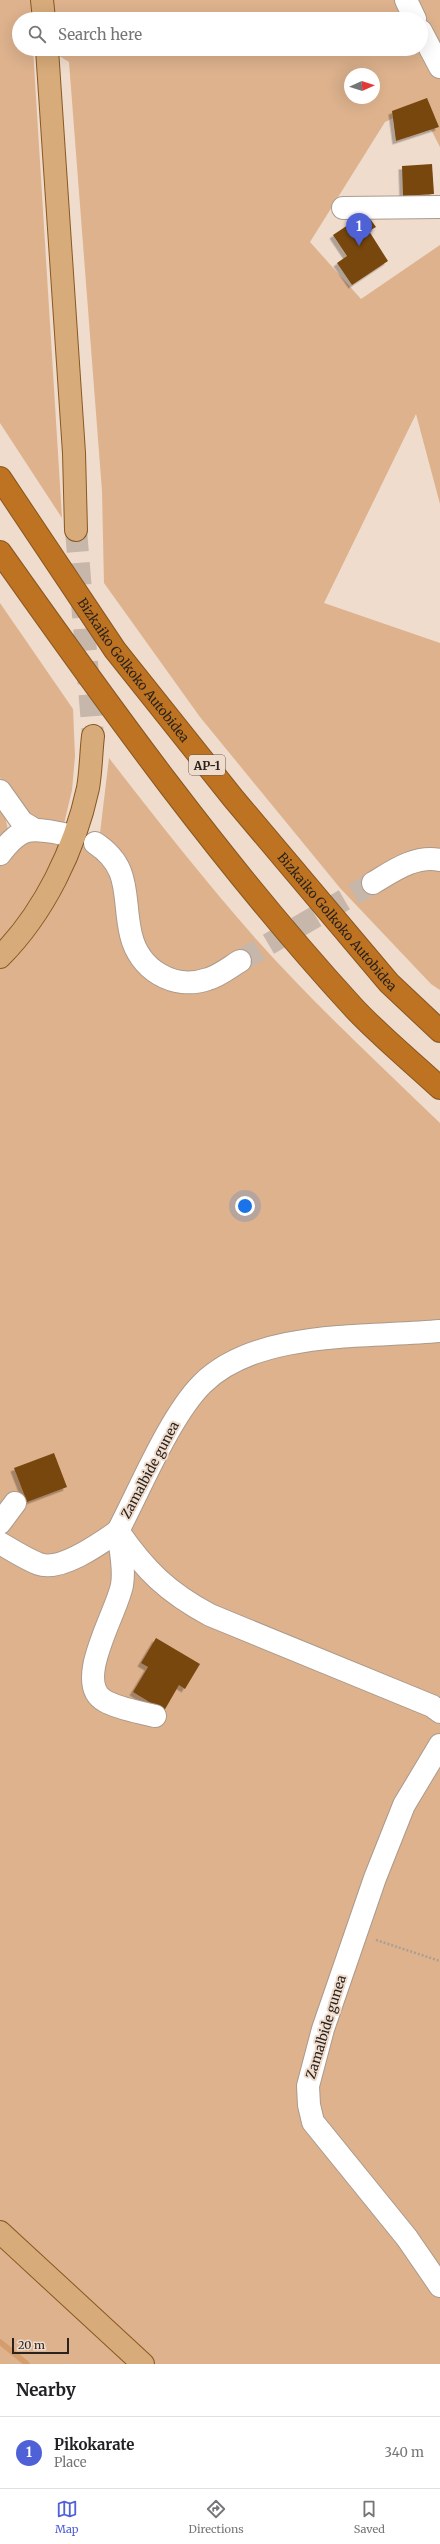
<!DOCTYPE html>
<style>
:root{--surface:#fff;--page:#f2f2f2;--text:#202124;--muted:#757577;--line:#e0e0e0;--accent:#4f61d6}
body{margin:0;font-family:Merriweather,serif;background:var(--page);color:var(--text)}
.compass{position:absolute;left:344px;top:68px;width:36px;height:36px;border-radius:50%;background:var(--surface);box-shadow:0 4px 16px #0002;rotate:87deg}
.scale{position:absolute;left:12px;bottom:10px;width:57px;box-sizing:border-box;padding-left:4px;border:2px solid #29221d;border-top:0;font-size:11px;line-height:14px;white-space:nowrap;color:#29221d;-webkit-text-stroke:3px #efdccd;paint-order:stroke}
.you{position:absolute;left:245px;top:1206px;width:14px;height:14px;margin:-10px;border:3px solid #fff;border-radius:50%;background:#1a73e8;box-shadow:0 0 0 6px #1a73e833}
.badge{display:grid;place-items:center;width:26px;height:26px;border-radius:50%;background:var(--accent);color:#fff;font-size:13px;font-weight:700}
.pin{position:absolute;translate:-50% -33px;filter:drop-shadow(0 1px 2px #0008)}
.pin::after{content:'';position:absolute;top:21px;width:14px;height:12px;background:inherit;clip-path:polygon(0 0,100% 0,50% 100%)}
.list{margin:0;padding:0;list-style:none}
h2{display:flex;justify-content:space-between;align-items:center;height:52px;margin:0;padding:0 16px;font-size:17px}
h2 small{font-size:13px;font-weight:400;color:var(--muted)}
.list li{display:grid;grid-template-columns:26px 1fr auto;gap:12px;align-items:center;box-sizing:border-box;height:72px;padding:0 16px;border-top:1px solid var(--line)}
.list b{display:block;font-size:15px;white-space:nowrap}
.list p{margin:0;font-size:13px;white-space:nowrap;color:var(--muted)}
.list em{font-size:13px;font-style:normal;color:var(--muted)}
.icon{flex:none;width:22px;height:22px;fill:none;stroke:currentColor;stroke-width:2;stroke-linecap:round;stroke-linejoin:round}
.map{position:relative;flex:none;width:440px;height:2364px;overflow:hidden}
.search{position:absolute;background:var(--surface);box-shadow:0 4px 16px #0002;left:12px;right:12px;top:12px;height:44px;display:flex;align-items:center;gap:10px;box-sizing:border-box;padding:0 14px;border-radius:22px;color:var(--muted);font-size:15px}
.sheet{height:124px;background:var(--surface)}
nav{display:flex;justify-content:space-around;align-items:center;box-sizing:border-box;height:56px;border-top:1px solid var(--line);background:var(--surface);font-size:11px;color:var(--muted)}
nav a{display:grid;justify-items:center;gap:2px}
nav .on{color:var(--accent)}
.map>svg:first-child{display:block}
.green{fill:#ddb28d;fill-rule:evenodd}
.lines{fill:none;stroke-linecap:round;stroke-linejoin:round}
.stream{stroke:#d49d6b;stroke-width:5.5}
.building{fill:#774610;filter:url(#shadow)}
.minor-tunnel{stroke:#c7b7aa;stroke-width:22;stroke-dasharray:22 11;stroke-linecap:butt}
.major-tunnel{stroke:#c7b7aa;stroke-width:22;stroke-dasharray:22 11;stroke-linecap:butt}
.minor-casing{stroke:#ab9a8c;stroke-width:24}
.major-casing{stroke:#895720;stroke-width:24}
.highway-casing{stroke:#895720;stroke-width:24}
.path{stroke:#ad9e93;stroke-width:2.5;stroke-dasharray:2 2;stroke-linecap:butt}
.minor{stroke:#fff;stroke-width:22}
.major{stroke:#d7ab7a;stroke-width:22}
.highway{stroke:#bd7321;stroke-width:22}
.labels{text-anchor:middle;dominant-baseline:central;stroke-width:4;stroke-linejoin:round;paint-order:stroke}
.shield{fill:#efdccd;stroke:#645a52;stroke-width:1}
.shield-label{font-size:12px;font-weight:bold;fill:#29221d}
.street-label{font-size:13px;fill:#29221d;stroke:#efdccd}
</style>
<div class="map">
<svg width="440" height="2364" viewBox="0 0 440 2364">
<defs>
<filter id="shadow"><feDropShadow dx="-3.5" dy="3.5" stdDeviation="0" flood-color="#0004"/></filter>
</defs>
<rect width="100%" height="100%" fill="#efdccd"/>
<g class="green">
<path d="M0 0H440V147L419 106 385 122 310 242 361 299 440 245V504L416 414 324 603 440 643V990L431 984 340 888 200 717 104 583 102 491 69 62 48 49H421V19H19V49H33L62 518 0 423ZM350 74H374V98H350Z"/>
<path d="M0 603 73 709 75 756 72 790 64 824 29 817 0 778Z"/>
<path d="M109 758C157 820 205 881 256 939 314 1004 378 1063 440 1123V2364H0V805L4 811 8 830 98 850Z"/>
</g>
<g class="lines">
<path class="stream" d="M0 2342 27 2364"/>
</g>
<g class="building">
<path d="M427 98 439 127 396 141 392 111Z"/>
<path d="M432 164 434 194 403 196 402 166Z"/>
<path d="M366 213 376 227 369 231 388 261 352 285 337 263 347 256 333 235Z"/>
<path d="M54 1453 67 1487 27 1502 14 1468Z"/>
<path d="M156 1638 200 1664 185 1689 179 1685 164 1711 133 1692 148 1667 141 1663Z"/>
</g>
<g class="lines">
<path class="minor-tunnel" d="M240 961 373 883"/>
<path class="major-tunnel" d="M76 530 93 736"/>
<g class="minor-casing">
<g id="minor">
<path d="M406 0 415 19"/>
<path d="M421 31 440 67"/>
<path d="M343 208 440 207"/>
<path d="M0 791 22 822 32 828"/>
<path d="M95 843C133 868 122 897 131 935 139 969 173 991 208 979 219 976 230 967 240 961"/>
<path d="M0 854C22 825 31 828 64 834"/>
<path d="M373 883C393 871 415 855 440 860"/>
<path d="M440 1331C367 1338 257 1329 202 1384 170 1416 140 1489 118 1531 145 1570 167 1592 210 1615L432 1706 440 1712"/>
<path d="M0 1523 15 1503"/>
<path d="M0 1543C12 1550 26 1559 39 1564 61 1572 101 1543 118 1531 120 1548 125 1568 122 1585 117 1613 72 1683 105 1701 119 1709 140 1712 155 1716"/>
<path d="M440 1745 404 1805 375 1878 323 2029 308 2086 309 2105 313 2122 407 2238 440 2286"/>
</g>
</g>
<g class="major-casing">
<g id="major">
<path d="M42 0 44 19"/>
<path d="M47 49 74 453 76 530"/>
<path d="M0 957C44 913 75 849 88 788 91 771 91 753 93 736"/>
<path d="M0 2232 143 2364"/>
</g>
</g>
<g class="highway-casing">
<g id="highway">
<path id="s1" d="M0 478 115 650 233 798 389 983 440 1031"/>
<path d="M0 552C111 709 223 865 353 1007 380 1036 411 1061 440 1088"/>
</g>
</g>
<path class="path" d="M376 1940 440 1961"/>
<use href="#minor" class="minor"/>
<use href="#major" class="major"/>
<use href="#highway" class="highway"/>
</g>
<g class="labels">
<rect class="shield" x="189" y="755" width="36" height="20" rx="3"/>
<g class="shield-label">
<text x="207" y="765">AP-1</text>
</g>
<g class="street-label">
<text stroke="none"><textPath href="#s1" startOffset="234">Bizkaiko Golkoko Autobidea</textPath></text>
<text stroke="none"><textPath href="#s1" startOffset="558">Bizkaiko Golkoko Autobidea</textPath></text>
<text transform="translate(150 1470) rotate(-62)">Zamalbide gunea</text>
<text transform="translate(326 2027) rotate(-73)">Zamalbide gunea</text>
</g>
</g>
</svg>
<svg class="compass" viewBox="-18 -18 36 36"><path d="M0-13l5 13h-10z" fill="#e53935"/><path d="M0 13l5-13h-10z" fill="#757577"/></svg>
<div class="scale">20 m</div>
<div class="you"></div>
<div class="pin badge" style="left:359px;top:246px">1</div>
<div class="search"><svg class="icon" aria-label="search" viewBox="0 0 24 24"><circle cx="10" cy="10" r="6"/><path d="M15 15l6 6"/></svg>Search here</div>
</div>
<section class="sheet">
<h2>Nearby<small></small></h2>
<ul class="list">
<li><span class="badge">1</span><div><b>Pikokarate</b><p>Place</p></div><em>340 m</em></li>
</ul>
</section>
<nav>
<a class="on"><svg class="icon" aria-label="map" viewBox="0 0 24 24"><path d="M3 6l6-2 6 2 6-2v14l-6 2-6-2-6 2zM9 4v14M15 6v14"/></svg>Map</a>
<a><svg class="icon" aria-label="directions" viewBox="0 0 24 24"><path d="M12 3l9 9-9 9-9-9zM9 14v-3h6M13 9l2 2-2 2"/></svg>Directions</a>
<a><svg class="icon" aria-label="saved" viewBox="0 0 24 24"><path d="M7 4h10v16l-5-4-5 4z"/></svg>Saved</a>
</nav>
